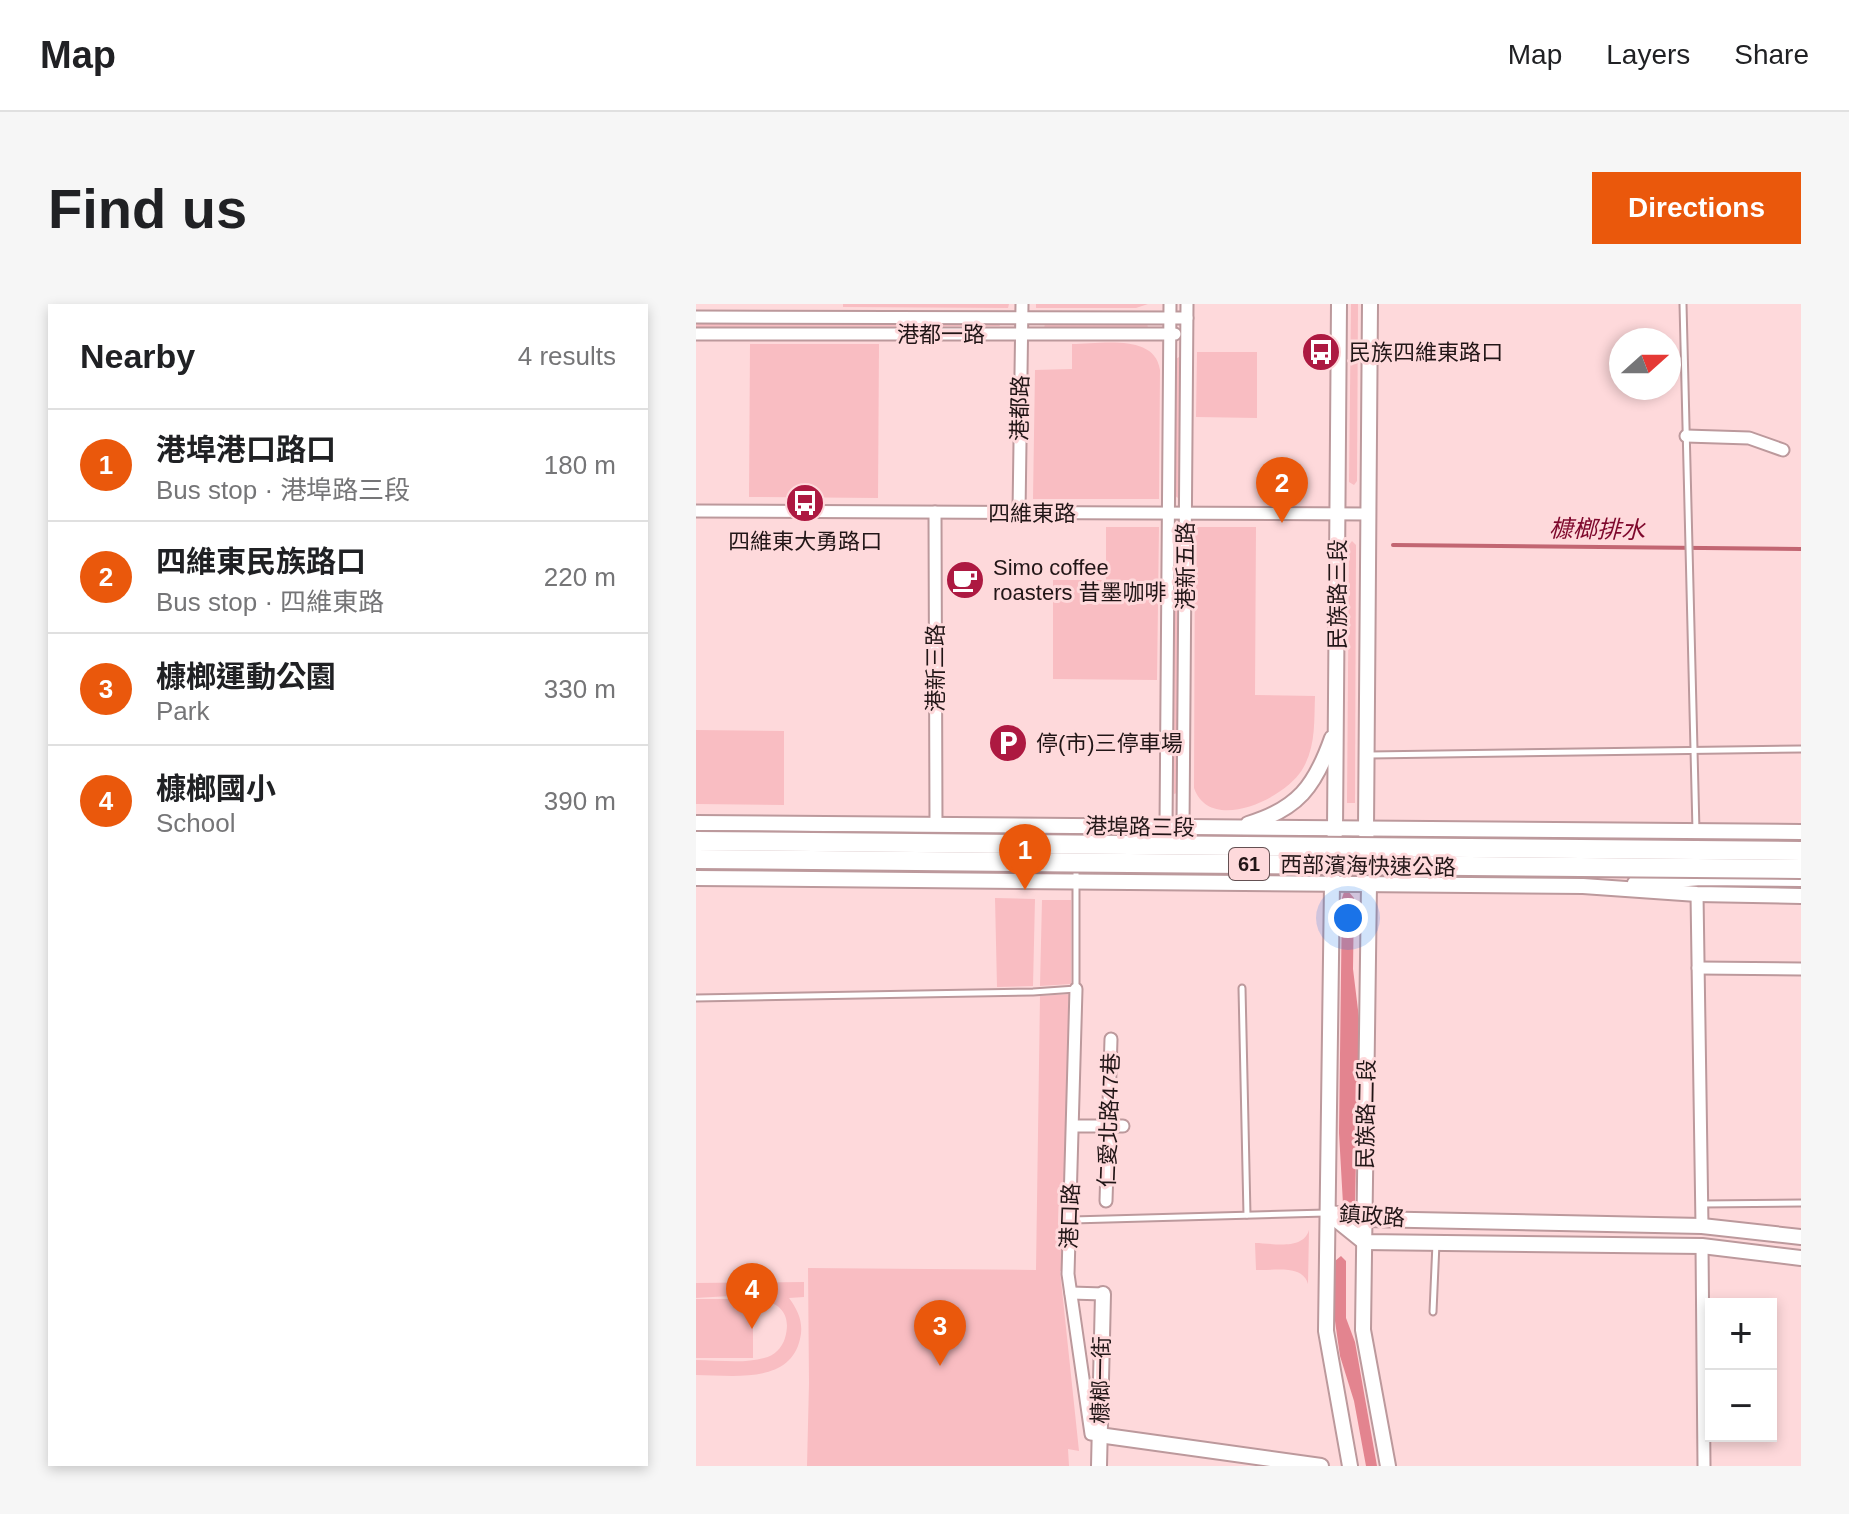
<!DOCTYPE html>
<meta charset="utf-8">
<style>
:root{--surface:#fff;--page:#f6f6f6;--text:#202124;--muted:#757577;--line:#e0e0e0;--accent:#ea580c}
body{margin:0;font-family:Helvetica,"Noto Sans TC",sans-serif;background:var(--page);color:var(--text)}
.controls{position:absolute;right:24px;bottom:24px;display:grid;overflow:hidden;border-radius:0px;box-shadow:0 4px 12px #0003}
.controls button{width:72px;height:72px;display:grid;place-items:center;padding:0;border:0;border-bottom:2px solid var(--line);background:var(--surface);color:var(--text);font:40px sans-serif}
.compass{position:absolute;left:913px;top:24px;width:72px;height:72px;border-radius:50%;background:var(--surface);box-shadow:0 4px 12px #0003;rotate:69deg}
.you{position:absolute;left:652px;top:614px;width:28px;height:28px;margin:-20px;border:6px solid #fff;border-radius:50%;background:#1a73e8;box-shadow:0 0 0 12px #1a73e833}
.badge{display:grid;place-items:center;width:52px;height:52px;border-radius:50%;background:var(--accent);color:#fff;font-size:26px;font-weight:700}
.pin{position:absolute;translate:-50% -66px;filter:drop-shadow(0 2px 4px #0008)}
.pin::after{content:'';position:absolute;top:42px;width:28px;height:24px;background:inherit;clip-path:polygon(0 0,100% 0,50% 100%)}
.list{margin:0;padding:0;list-style:none}
h2{display:flex;justify-content:space-between;align-items:center;height:104px;margin:0;padding:0 32px;font-size:34px}
h2 small{font-size:26px;font-weight:400;color:var(--muted)}
.list li{display:grid;grid-template-columns:52px 1fr auto;gap:24px;align-items:center;box-sizing:border-box;height:112px;padding:0 32px;border-top:2px solid var(--line)}
.list b{display:block;font-size:30px;white-space:nowrap}
.list p{margin:0;font-size:26px;white-space:nowrap;color:var(--muted)}
.list em{font-size:26px;font-style:normal;color:var(--muted)}
.map{position:relative;flex:none;width:1105px;height:1162px;overflow:hidden;border-radius:0px}
header{display:flex;align-items:center;gap:48px;box-sizing:border-box;height:112px;padding:0 40px;background:var(--surface);border-bottom:2px solid var(--line)}
header strong{font-size:38px}
nav{display:flex;gap:44px;margin-inline-start:auto;font-size:28px}
.intro{display:flex;align-items:center;justify-content:space-between;box-sizing:border-box;height:192px;padding:0 48px}
h1{margin:0;font-size:56px}
.button{padding:20px 36px;border-radius:0px;background:var(--accent);color:#fff;font-size:28px;font-weight:700}
main{display:flex;gap:48px;padding:0 48px}
aside{flex:1;background:var(--surface);border-radius:0px;box-shadow:0 4px 12px #0003}
.map>svg:first-child{display:block}
.green{fill:#f9bdc2}
.forest{fill:#e3848f}
.lines{fill:none;stroke-linecap:round;stroke-linejoin:round}
.stream{stroke:#c26672;stroke-width:4}
.service-casing{stroke:#bc999c;stroke-width:9}
.minor-casing{stroke:#bc999c;stroke-width:15}
.tertiary-casing{stroke:#bc999c;stroke-width:18}
.service{stroke:#fff;stroke-width:5}
.minor{stroke:#fff;stroke-width:11}
.tertiary{stroke:#fff;stroke-width:14}
.trunk-bridge-casing{stroke:#bc999c;stroke-width:22;stroke-linecap:butt}
.trunk-bridge{stroke:#fff;stroke-width:18}
.labels{text-anchor:middle;dominant-baseline:central;stroke-width:6;stroke-linejoin:round;paint-order:stroke}
.shield{fill:#fed9db;stroke:#645052;stroke-width:2}
.shield-label{font-size:20px;font-weight:bold;fill:#221617}
.street-label{font-size:22px;fill:#221617;stroke:#fed9db}
.poi-label{font-size:22px;fill:#221617;stroke:#fed9db;text-anchor:start}
.water-label{font-size:24px;font-style:italic;fill:#7e082c;stroke:#fed9db}
</style>
<header>
<strong>Map</strong>
<nav><a>Map</a><a>Layers</a><a>Share</a></nav>
</header>
<div class="intro"><h1>Find us</h1><a class="button">Directions</a></div>
<main>
<aside>
<h2>Nearby<small>4 results</small></h2>
<ul class="list">
<li><span class="badge">1</span><div><b>港埠港口路口</b><p>Bus stop · 港埠路三段</p></div><em>180 m</em></li>
<li><span class="badge">2</span><div><b>四維東民族路口</b><p>Bus stop · 四維東路</p></div><em>220 m</em></li>
<li><span class="badge">3</span><div><b>槺榔運動公園</b><p>Park</p></div><em>330 m</em></li>
<li><span class="badge">4</span><div><b>槺榔國小</b><p>School</p></div><em>390 m</em></li>
</ul>
</aside>
<div class="map">
<svg width="1105" height="1162" viewBox="0 0 1105 1162">
<rect width="100%" height="100%" fill="#fed9db"/>
<g class="green">
<path d="M147 0H313L312 4 147 3Z"/>
<path d="M340 0H452L440 4H340Z"/>
<path d="M655 0H662L661 177 658 181 653 178Z"/>
<path d="M0 19 303 20 304 22 0 23Z"/>
<path d="M349 20H450L452 22 451 24H348Z"/>
<path d="M54 40H183L182 194 53 193Z"/>
<path d="M376 40C404 40 459 29 464 66L463 195H337L339 66 376 65Z"/>
<path d="M501 48H561V114L500 113Z"/>
<path d="M483 53V192L482 194 479 192 480 55Z"/>
<path d="M410 223H463L461 376 357 375V276H410Z"/>
<path d="M499 223H560L559 391 619 392C618 418 620 443 606 466 588 495 514 530 498 484Z"/>
<path d="M481 226V489L478 490 479 227Z"/>
<path d="M656 237 660 241 659 499H651L653 241Z"/>
<path d="M0 426 88 427V501L0 500Z"/>
<path d="M299 594 339 595 337 682 301 683Z"/>
<path d="M346 596H375V680L344 682Z"/>
<path d="M375 690 368 967H364L383 1147 372 1145 373 1162H111L113 1079 112 964 340 966 344 692Z"/>
<path d="M613 926 612 980C607 960 577 967 560 966L559 939C576 939 607 947 613 926Z"/>
<path d="M108 978V993L93 994C102 1006 108 1019 104 1035 94 1081 35 1071 0 1071V1056C21 1056 48 1060 68 1054 78 1052 86 1044 89 1034 104 982 28 993 0 994V979Z"/>
<rect x="0" y="995" width="57" height="59"/>
</g>
<g class="forest">
<path d="M652 587 658 594 657 665 663 714 659 900 653 907 647 900 643 829 646 594 648 588Z"/>
<path d="M645 952 650 957V1014L659 1038 681 1162H670L658 1097 644 1052 639 1017V957Z"/>
</g>
<g class="lines">
<path class="stream" d="M697 241 1105 245"/>
<g class="service-casing">
<g id="service">
<path d="M987 0 1000 527"/>
<path d="M674 451 1105 445"/>
<path d="M546 684 551 911"/>
<path d="M0 694 337 688 380 685V562"/>
<path d="M1006 900 1105 899"/>
<path d="M376 916 630 909"/>
<path d="M737 1008 740 939"/>
</g>
</g>
<g class="minor-casing">
<g id="minor">
<path d="M0 13 491 14"/>
<path d="M0 30H479"/>
<path d="M990 132 1053 134 1087 146"/>
<path d="M0 207 672 210"/>
<path d="M239 208 240 521"/>
<path d="M323 208 326 0"/>
<path d="M470 523 474 0"/>
<path d="M487 523 491 0"/>
<path d="M1001 590 1006 922"/>
<path d="M1002 664 1105 665"/>
<path d="M380 685 372 970 395 1130 403 1131"/>
<path d="M377 822H427"/>
<path d="M410 897 415 735"/>
<path d="M1006 942 1008 1162"/>
<path d="M375 989 407 990"/>
</g>
</g>
<g class="tertiary-casing">
<g id="tertiary">
<path d="M643 0 639 525 636 580 630 1027 654 1162"/>
<path d="M674 0 670 525 673 580 667 1026 692 1162"/>
<path d="M0 519 1105 528"/>
<path d="M552 520C602 505 619 482 636 434"/>
<path d="M0 574 887 582 1001 590 1105 592"/>
<path d="M939 579 1005 574 1105 575"/>
<path d="M632 909 668 938 1006 942 1105 954"/>
<path d="M635 909 669 915 1006 922 1105 933"/>
<path d="M403 1131 625 1162"/>
<path d="M403 1162 407 990"/>
</g>
</g>
<use href="#service" class="service"/>
<use href="#minor" class="minor"/>
<use href="#tertiary" class="tertiary"/>
<g class="trunk-bridge-casing">
<g id="trunk-bridge">
<path d="M0 537 1105 547"/>
<path d="M0 555 1105 565"/>
</g>
</g>
<use href="#trunk-bridge" class="trunk-bridge"/>
</g>
<defs>
<g id="bus-disc" transform="scale(2)"><circle r="9.5" fill="#ad1941" stroke="#fed9db"/><path d="M-5-6H5V4H4V6H2V4H-2V6H-4V4H-5ZM-3.5-4V0h7V-4ZM-3.5 1.2v1.5H-2V1.2ZM2 1.2v1.5H3.5V1.2Z" fill="#fff"/></g>
<g id="cafe-disc" transform="scale(2)"><circle r="9.5" fill="#ad1941" stroke="#fed9db"/><path d="M-5.5-4.5H6V0H3Q3 3.5 0 3.5H-2.5Q-5.5 3.5-5.5 0ZM3-3.2v2h1.7v-2ZM-6 4.5H4V6H-6Z" fill="#fff"/></g>
<g id="parking-disc" transform="scale(2)"><circle r="9.5" fill="#ad1941" stroke="#fed9db"/><path d="M-3.5-5.5H1a3.5 3.5 0 0 1 0 7H-1V5.5H-3.5ZM-1-3.4V-.6H.8a1.4 1.4 0 0 0 0-2.8Z" fill="#fff"/></g>
</defs>
<g fill-rule="evenodd">
<use href="#bus-disc" x="625" y="48"/>
<use href="#bus-disc" x="109" y="199"/>
<use href="#cafe-disc" x="269" y="276"/>
<use href="#parking-disc" x="312" y="439"/>
</g>
<g class="labels">
<rect class="shield" x="533" y="544" width="40" height="32" rx="6"/>
<g class="shield-label">
<text x="553" y="560">61</text>
</g>
<g class="street-label">
<text x="245" y="30">港都一路</text>
<text transform="translate(324 104) rotate(-89)">港都路</text>
<text x="336" y="209">四維東路</text>
<text transform="translate(489 262) rotate(-90)">港新五路</text>
<text transform="translate(641 290) rotate(-90)">民族路三段</text>
<text transform="translate(239 364) rotate(-90)">港新三路</text>
<text transform="translate(444 523) rotate(1)">港埠路三段</text>
<text transform="translate(672 562) rotate(1)">西部濱海快速公路</text>
<text transform="translate(670 810) rotate(-89)">民族路二段</text>
<text transform="translate(413 816) rotate(-88)">仁愛北路47巷</text>
<text transform="translate(374 912) rotate(-88)">港口路</text>
<text transform="translate(676 912) rotate(4)">鎮政路</text>
<text transform="translate(405 1076) rotate(-89)">槺榔一街</text>
</g>
<g class="poi-label">
<text x="653" y="48">民族四維東路口</text>
<text x="109" y="237" text-anchor="middle">四維東大勇路口</text>
<text x="297" y="263">Simo coffee<tspan x="297" dy="25">roasters 昔墨咖啡</tspan></text>
<text x="340" y="439">停(市)三停車場</text>
</g>
<g class="water-label">
<text transform="translate(901 225) rotate(1)">槺榔排水</text>
</g>
</g>
</svg>
<div class="controls">
<button>+</button>
<button>−</button>
</div>
<svg class="compass" viewBox="-18 -18 36 36"><path d="M0-13l5 13h-10z" fill="#e53935"/><path d="M0 13l5-13h-10z" fill="#757577"/></svg>
<div class="you"></div>
<div class="pin badge" style="left:329px;top:586px">1</div>
<div class="pin badge" style="left:586px;top:219px">2</div>
<div class="pin badge" style="left:244px;top:1062px">3</div>
<div class="pin badge" style="left:56px;top:1025px">4</div>
</div>
</main>
